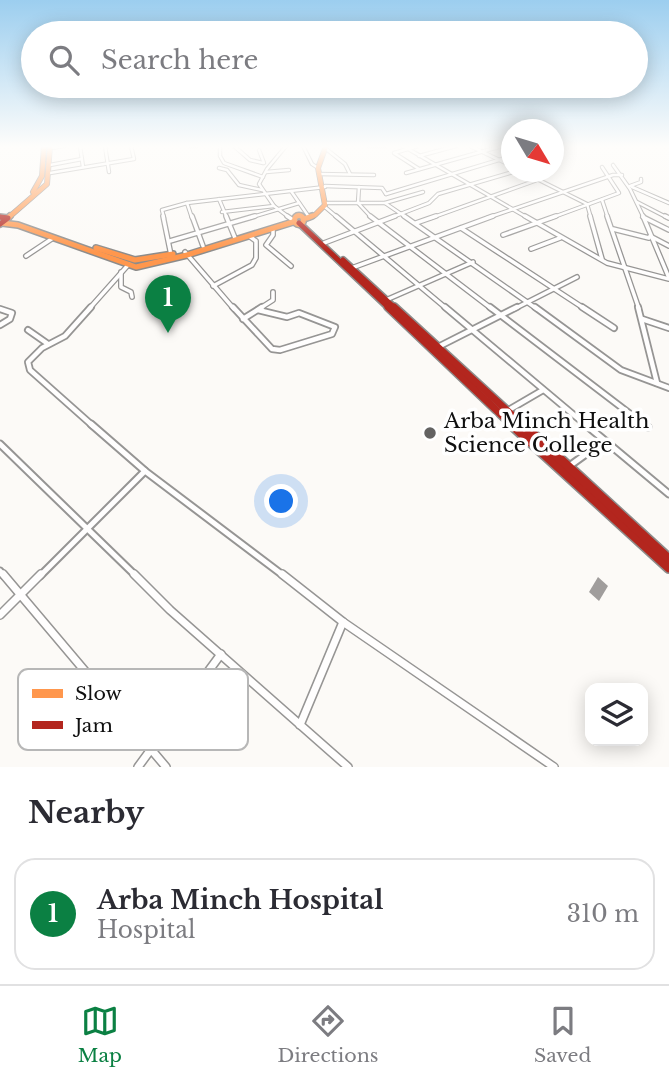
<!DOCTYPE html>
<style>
:root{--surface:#fff;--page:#f7f7f7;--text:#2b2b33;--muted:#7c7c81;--line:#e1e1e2;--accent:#0b8043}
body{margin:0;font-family:"Libre Baskerville",serif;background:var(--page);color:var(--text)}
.controls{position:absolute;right:21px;bottom:21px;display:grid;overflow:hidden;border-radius:14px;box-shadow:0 4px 18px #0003}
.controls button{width:63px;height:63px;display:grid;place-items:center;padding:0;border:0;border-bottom:2px solid var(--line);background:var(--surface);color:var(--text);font:35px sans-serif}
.compass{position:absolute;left:501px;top:119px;width:63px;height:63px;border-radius:50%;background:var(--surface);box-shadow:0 4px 18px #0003;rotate:128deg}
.you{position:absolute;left:282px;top:502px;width:24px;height:24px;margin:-18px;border:5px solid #fff;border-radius:50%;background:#1a73e8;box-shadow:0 0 0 10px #1a73e833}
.badge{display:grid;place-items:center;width:46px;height:46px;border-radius:50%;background:var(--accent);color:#fff;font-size:23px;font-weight:700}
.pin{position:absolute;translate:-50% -58px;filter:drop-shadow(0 2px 4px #0008)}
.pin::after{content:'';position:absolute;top:37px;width:24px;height:21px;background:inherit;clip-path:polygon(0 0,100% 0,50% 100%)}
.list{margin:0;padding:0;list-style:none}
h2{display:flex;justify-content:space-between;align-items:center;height:91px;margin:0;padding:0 28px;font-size:30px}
h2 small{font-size:23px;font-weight:400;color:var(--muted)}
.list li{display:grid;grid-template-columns:46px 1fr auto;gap:21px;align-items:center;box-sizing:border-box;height:112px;margin:0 14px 14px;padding:0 14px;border:2px solid var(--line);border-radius:21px}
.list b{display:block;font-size:26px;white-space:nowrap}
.list p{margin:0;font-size:23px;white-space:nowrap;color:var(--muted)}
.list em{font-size:23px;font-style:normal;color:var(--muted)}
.icon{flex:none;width:38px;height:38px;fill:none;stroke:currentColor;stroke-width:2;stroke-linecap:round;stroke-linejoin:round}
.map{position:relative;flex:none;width:669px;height:767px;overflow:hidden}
.search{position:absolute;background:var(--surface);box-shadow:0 4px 18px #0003;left:21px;right:21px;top:21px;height:77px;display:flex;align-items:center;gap:18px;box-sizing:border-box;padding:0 24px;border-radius:38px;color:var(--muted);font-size:26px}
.sheet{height:217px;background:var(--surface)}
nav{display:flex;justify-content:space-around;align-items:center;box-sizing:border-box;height:98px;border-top:2px solid var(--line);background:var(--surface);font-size:19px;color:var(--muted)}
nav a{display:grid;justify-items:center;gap:4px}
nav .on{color:var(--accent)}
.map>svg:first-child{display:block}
.building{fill:#a09d9c}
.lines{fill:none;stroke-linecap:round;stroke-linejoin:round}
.street-far4-casing{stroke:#969594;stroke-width:4.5}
.street-far3-casing{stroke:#969594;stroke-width:6}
.street-far2-casing{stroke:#969594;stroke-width:8}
.street-far1-casing{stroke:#969594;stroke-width:9}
.street-casing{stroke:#969594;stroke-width:10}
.slow-far1-casing{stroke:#8d8c8b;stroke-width:6}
.slow-casing{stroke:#8d8c8b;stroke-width:8}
.jam-far3-casing{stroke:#8d8c8b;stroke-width:6}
.jam-far2-casing{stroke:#8d8c8b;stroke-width:8}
.jam-far1-casing{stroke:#8d8c8b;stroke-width:10}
.jam-casing{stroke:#8d8c8b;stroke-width:12}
.street-far4{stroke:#fffefe;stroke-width:2.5}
.street-far3{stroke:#fffefe;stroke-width:3.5}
.street-far2{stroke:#fffefe;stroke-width:4.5}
.street-far1{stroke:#fffefe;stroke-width:5}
.street{stroke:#fffefe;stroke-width:7}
.slow-far1{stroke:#ff974d;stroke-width:4.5}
.slow{stroke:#ff974d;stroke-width:5}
.jam-far3{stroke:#b3261e;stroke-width:4.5}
.jam-far2{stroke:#b3261e;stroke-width:5}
.jam-far1{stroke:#b3261e;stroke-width:7}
.jam{stroke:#b3261e;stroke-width:9}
.poi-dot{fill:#636261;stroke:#fff;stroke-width:2.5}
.labels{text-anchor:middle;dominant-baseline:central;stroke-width:7;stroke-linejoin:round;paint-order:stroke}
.poi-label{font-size:21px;fill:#101010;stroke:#fff;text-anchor:start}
.key{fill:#fff;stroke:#b7b7b7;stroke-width:2}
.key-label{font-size:19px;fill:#101010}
</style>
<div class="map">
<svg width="669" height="767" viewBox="0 0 669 767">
<rect width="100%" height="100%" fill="#fcfaf7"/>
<path class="building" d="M598 577 608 586 599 601 589 592Z"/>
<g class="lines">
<g class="street-far4-casing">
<g id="street-far4">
<path d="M80 146 83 167"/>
<path d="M105 146 109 172"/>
<path d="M190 146H196"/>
<path d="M220 146V156L224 163 263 177"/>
<path d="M234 146 250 160 263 163"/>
<path d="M286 146 267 169 259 184 274 206 290 218"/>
<path d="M303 146 312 164 318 168"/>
<path d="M368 146H385"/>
<path d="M403 146 528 218"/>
<path d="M418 146 394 153 419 169"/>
<path d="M470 146 512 166"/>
<path d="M50 148 65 146"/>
<path d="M325 148 345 164 350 174"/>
<path d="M259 150 264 163"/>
<path d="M419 156 456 146"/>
<path d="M50 165 82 159"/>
<path d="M613 165 630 189 644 218"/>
<path d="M219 168 227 170 239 185 262 190"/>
<path d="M266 172 289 170"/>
<path d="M523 172 587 204 591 218"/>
<path d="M50 173 134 159 131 146"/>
<path d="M406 173 502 146"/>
<path d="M319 174 374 175"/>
<path d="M325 186 382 188 386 194"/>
<path d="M630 186 641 182V179"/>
<path d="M359 187 358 203 372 218"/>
<path d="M632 187 669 203"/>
<path d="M291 191 309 217"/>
<path d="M386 194 512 156"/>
<path d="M219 199 227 218"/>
<path d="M602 200 608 218"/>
<path d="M637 202 668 218"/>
<path d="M187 203 192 218"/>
<path d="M327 203H385L423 192"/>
<path d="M385 203 407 218"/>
<path d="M325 207 338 218"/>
<path d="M222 212 274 206"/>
<path d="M164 218 162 210 187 203 325 187"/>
<path d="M249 218 299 203"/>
<path d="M390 218 429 203 438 194 513 172"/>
<path d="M431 218 540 179"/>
<path d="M487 218 613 175H622"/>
<path d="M551 218 619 193 602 167"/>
</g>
</g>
<g class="street-far3-casing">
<g id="street-far3">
<path d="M163 216 171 255"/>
<path d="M192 216 203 246"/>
<path d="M226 216 235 238"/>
<path d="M287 216 293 220"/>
<path d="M336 216 447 309"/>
<path d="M370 216 492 309"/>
<path d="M404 216 537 309"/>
<path d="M525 216 607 263 669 279"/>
<path d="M590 216 602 259"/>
<path d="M607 216 639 309"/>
<path d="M643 216 669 278"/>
<path d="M665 216 669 218"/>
<path d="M643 217 669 230"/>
<path d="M416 223 436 216"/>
<path d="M273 228V235L266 245 291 266"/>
<path d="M461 228 585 309"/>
<path d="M613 229 649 238"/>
<path d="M503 235 556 216"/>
<path d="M650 236 669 246"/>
<path d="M170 241 255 216"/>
<path d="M324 243 395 216"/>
<path d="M531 249 560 238"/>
<path d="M185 252 234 309"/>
<path d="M26 256 53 238"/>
<path d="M349 269 493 216"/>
<path d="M121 272V287L131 292 132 297"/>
<path d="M213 286 252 265 256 258V241L249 236"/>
<path d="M386 300 473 262"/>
<path d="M89 309 129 264"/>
<path d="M259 309 273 300V292"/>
<path d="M514 309 577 277"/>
</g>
</g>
<g class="street-far2-casing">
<g id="street-far2">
<path d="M91 307 65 336 42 348 28 362 30 370 93 426"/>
<path d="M233 307 272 349 280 350 332 334 335 327 299 313 287 317 258 310"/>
<path d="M445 307 587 426"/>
<path d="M490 307 646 426"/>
<path d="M535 307 621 370 669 388"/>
<path d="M582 307 614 328"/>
<path d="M638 307 657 383"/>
<path d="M0 309 12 313 10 319 0 325"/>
<path d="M243 319 262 307"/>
<path d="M642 319 669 328"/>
<path d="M28 330 48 344"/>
<path d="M438 347 517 307"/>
<path d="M507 411 543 390"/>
</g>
</g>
<g class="street-far1-casing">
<g id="street-far1">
<path d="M91 424 145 471 284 576"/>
<path d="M585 424 669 494"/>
<path d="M644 424 648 427"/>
<path d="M0 444 136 576"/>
<path d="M568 467 604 441"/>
<path d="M0 571 4 576"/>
<path d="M40 576 145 471"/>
</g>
</g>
<g class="street-casing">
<g id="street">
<path d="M3 574 166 767"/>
<path d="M134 574 170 610 348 767"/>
<path d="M282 574 343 622 554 767"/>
<path d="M0 615 41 574"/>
<path d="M300 725 343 622"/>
<path d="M138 767 221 654"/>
</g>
</g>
<g class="slow-far1-casing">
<g id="slow-far1">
<path d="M33 192 42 176 44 146"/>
<path d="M8 218 47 184 50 146"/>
<path d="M308 218 315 215 325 205 318 168 326 146"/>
</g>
</g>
<g class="slow-casing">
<g id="slow">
<circle cx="299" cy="220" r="4.5"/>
<path d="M8 218 10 216"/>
<path d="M304 219 312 216"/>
<path d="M2 223 18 225 136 267 187 255 293 222"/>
<path d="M96 248 135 260 173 254"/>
</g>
</g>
<g class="jam-far3-casing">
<path id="jam-far3" d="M0 217 5 218"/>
</g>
<g class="jam-far2-casing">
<g id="jam-far2">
<path d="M0 217 8 218 0 224"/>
<path d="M299 223 390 309"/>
<path d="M343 260 396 309"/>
</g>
</g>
<g class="jam-far1-casing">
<g id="jam-far1">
<path d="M388 307 513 426"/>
<path d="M394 307 524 426"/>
</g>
</g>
<g class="jam-casing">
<g id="jam">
<path d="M511 424 669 568"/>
<path d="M522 424 669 559"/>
</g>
</g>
<use href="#street-far4" class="street-far4"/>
<use href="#street-far3" class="street-far3"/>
<use href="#street-far2" class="street-far2"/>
<use href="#street-far1" class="street-far1"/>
<use href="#street" class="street"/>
<use href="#slow-far1" class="slow-far1"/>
<use href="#slow" class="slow"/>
<use href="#jam-far3" class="jam-far3"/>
<use href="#jam-far2" class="jam-far2"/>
<use href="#jam-far1" class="jam-far1"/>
<use href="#jam" class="jam"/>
</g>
<linearGradient id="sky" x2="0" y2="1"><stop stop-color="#9cceef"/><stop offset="0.58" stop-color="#fefdfb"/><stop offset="1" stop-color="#fefdfb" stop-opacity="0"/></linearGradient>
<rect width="669" height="253" fill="url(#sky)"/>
<circle class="poi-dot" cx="430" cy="433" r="7"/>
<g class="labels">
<g class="poi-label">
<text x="444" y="421">Arba Minch Health<tspan x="444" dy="24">Science College</tspan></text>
</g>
</g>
<rect x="18" y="669" width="230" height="81" rx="10" class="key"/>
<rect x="32" y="689" width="31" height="9" fill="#ff974d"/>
<rect x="32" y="721" width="31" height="8" fill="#b3261e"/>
<g class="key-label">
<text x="75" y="700">Slow</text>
<text x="75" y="732">Jam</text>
</g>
</svg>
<div class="controls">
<button><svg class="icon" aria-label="layers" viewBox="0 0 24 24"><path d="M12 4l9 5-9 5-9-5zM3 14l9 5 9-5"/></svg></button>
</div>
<svg class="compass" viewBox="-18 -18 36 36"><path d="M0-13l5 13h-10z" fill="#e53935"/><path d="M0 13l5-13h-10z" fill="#7c7c81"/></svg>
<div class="you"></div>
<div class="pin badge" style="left:168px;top:333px">1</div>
<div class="search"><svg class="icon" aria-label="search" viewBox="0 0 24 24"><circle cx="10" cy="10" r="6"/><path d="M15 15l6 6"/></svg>Search here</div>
</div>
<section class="sheet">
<h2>Nearby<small></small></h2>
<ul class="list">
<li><span class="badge">1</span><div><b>Arba Minch Hospital</b><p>Hospital</p></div><em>310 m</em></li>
</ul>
</section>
<nav>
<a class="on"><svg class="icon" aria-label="map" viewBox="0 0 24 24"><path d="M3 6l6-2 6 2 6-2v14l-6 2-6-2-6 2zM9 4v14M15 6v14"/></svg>Map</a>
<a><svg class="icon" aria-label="directions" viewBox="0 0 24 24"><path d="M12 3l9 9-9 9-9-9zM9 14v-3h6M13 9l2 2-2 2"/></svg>Directions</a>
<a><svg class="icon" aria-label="saved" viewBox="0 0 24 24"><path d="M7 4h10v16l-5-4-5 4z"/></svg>Saved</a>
</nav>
